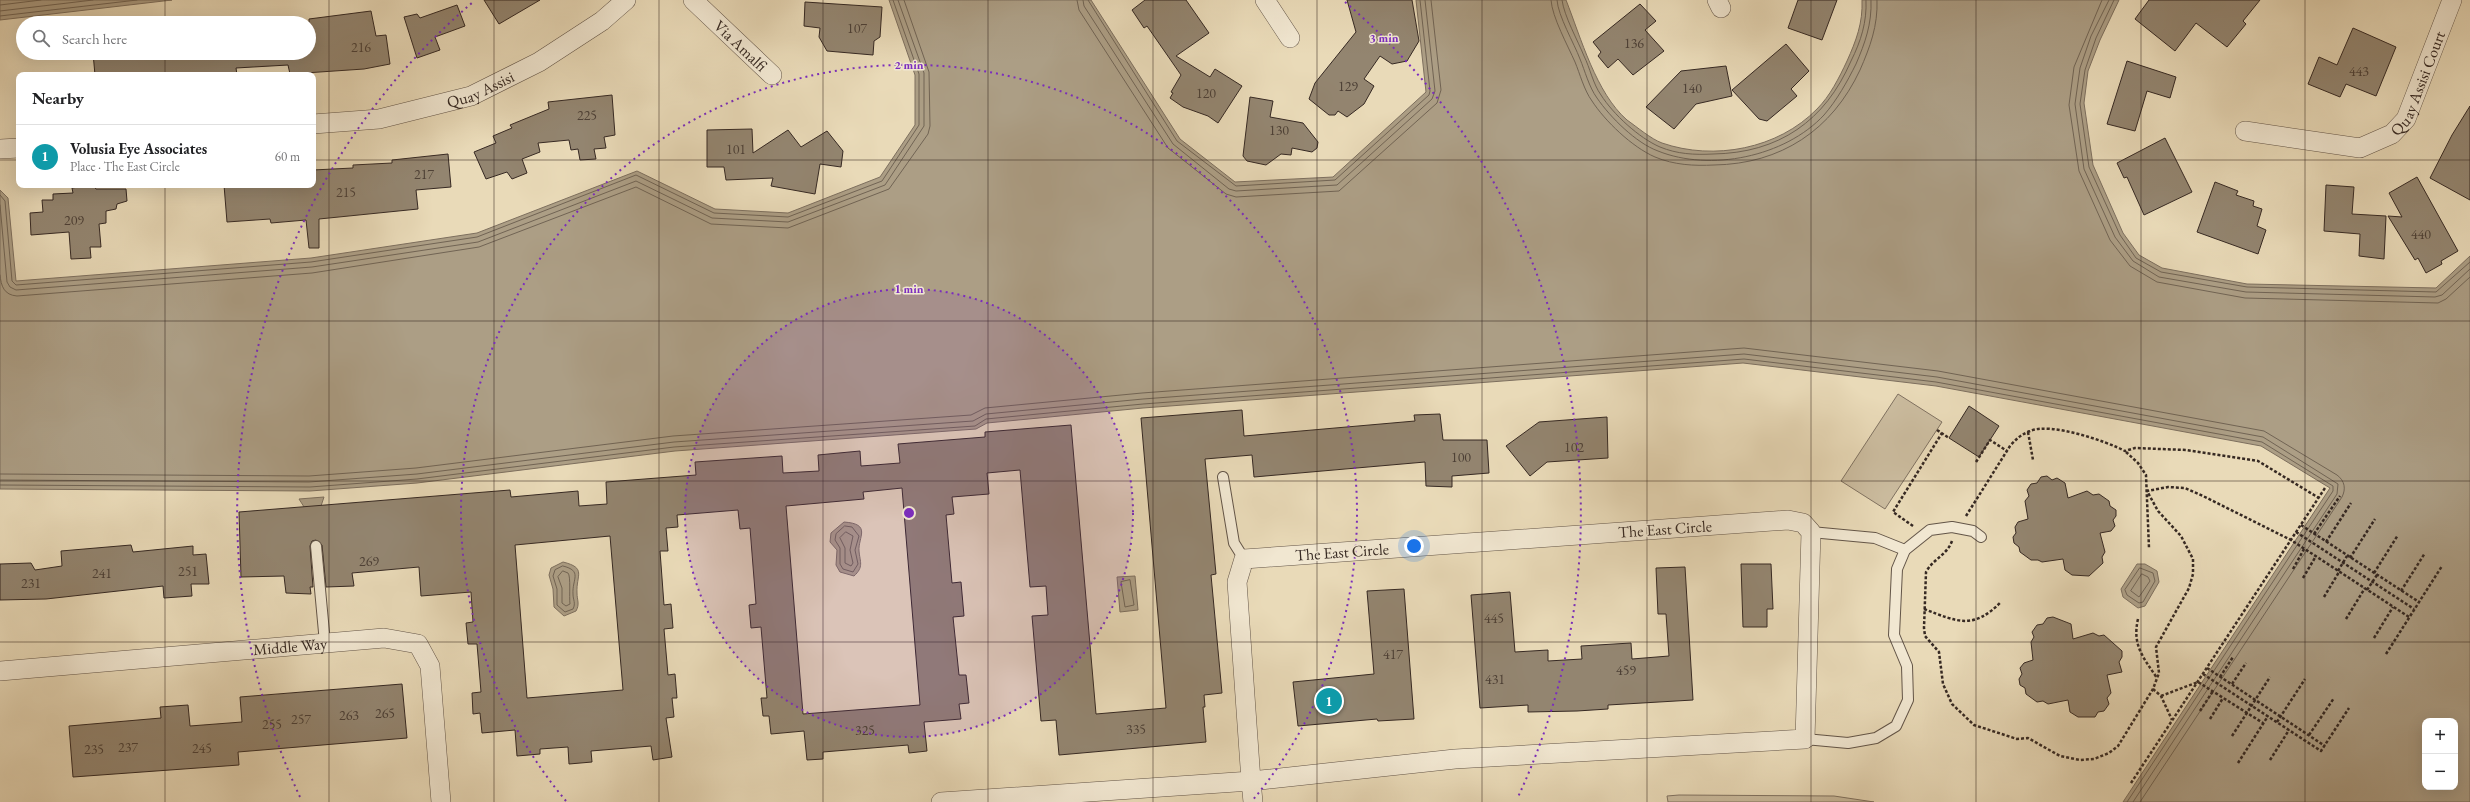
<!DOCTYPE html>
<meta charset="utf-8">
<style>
:root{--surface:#fff;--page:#f2f2f2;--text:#202124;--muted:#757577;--line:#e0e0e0;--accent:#8f2418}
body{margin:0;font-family:"EB Garamond",serif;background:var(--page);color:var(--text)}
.controls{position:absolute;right:12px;bottom:12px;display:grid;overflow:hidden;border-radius:8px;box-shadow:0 4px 16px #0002}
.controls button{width:36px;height:36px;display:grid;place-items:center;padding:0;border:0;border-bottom:1px solid var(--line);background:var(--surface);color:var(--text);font:20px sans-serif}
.you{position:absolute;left:1414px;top:546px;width:14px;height:14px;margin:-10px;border:3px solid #fff;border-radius:50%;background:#1a73e8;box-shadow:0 0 0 6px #1a73e833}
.badge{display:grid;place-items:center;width:26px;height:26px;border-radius:50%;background:var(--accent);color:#fff;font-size:13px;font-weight:700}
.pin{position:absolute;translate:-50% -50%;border:2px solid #fff;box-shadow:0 1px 4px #0006}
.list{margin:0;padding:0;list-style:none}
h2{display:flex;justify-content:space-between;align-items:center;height:52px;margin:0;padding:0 16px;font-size:17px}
h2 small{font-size:13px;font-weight:400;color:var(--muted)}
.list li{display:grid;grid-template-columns:26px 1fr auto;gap:12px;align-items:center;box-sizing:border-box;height:64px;padding:0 16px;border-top:1px solid var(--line)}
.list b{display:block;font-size:15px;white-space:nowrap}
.list p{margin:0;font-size:13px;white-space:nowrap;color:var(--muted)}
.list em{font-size:13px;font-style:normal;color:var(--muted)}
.icon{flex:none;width:22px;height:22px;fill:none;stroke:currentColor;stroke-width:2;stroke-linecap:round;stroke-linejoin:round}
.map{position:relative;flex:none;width:2470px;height:802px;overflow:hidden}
.search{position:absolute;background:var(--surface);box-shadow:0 4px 16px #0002;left:16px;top:16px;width:300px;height:44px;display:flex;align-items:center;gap:10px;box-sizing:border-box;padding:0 14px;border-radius:22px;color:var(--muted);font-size:15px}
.panel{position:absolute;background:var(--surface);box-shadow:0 4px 16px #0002;left:16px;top:72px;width:300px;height:116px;border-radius:8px}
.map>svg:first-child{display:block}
.green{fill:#cbbc9f;stroke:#807261}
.water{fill:#ac9e85;stroke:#7d6f5e;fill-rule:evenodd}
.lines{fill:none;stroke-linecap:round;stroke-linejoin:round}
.shore{stroke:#716454;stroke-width:1}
.building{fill:#938570;stroke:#362923;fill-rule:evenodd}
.lane-casing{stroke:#635548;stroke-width:12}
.street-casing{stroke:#635548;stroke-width:20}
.path{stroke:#362923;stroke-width:2.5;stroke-dasharray:3 2;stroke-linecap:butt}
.lane{stroke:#f1e7d1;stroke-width:10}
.street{stroke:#f1e7d1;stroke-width:19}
.grid{fill:none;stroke:#362923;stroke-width:1;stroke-opacity:0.55}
.ring{fill:none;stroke:#7b2cbf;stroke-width:2;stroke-dasharray:2 4}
.labels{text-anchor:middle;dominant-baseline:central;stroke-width:3;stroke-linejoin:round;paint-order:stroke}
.number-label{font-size:14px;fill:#4d4036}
.street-label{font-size:16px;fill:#362923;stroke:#f1e7d1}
.centre{fill:#7b2cbf;stroke:#f1e7d1;stroke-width:2}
.ring-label{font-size:12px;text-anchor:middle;font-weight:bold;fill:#7b2cbf;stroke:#f1e7d1;stroke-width:3;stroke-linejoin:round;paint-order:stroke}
</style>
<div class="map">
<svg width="2470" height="802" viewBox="0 0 2470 802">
<rect width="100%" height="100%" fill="#e9dab8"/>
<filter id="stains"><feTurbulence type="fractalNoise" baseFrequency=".005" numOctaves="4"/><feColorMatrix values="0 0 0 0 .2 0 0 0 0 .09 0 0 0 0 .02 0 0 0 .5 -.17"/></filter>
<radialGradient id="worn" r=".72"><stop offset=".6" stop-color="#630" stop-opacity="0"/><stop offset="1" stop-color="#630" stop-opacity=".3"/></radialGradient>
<g class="green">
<path d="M1898 394 1942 422 1885 509 1841 481Z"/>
<path d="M1679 795 1834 796 1874 802H1668L1667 796Z"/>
</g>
<g class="water">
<path d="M0 0H172L0 20Z"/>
<path d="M889 0H1091L1180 139 1235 182 1333 177 1426 92 1416 0H1566C1581 38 1596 93 1627 120 1637 127 1651 139 1662 143 1714 161 1778 149 1817 109 1830 96 1839 78 1847 61 1856 41 1863 23 1862 0H2119L2100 40 2088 71 2084 103 2093 165 2123 233 2139 255 2162 268 2247 284 2436 288 2470 256V802H2123L2330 488 2261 446 1936 386 1743 363 1143 408 987 423 976 429 675 451 417 483 310 491 0 489V190L8 198 16 281 311 258 477 233 637 171 715 209 788 213 880 177 915 125V75ZM2425 721H2455V787H2425Z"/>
<path d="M324 497 320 509 306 510 299 499Z"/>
<path d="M844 522C872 524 858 537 859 551 860 562 864 567 854 576L840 572 836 565 837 550 830 542 831 533Z"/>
<path d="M563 562C587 568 576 575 577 593 577 600 580 604 576 611L564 616 554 607 553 589 549 575 551 568Z"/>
<path d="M2137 564H2145L2157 571 2159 582 2145 606 2138 608 2123 597 2121 589Z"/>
<path d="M1135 576 1138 610 1120 612 1117 577Z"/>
</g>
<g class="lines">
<g class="shore">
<path d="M1077 0 1079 10 1168 148 1226 194 1236 197 1339 191 1437 103 1441 90 1431 0"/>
<path d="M1083 0 1084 6 1173 144 1229 189 1236 191 1337 185 1432 99 1435 91 1425 0"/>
<path d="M1088 0 1177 141 1236 186 1335 180 1429 95 1430 91 1420 0"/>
<path d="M1551 0C1552 17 1568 46 1575 62 1580 74 1584 90 1592 101 1605 121 1632 147 1655 157 1674 165 1694 166 1714 165 1781 164 1832 130 1860 70 1870 47 1878 26 1877 0"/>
<path d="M1557 0C1558 16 1574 43 1580 59 1585 71 1589 87 1597 98 1610 117 1636 143 1658 151 1710 172 1785 157 1824 115 1837 100 1847 82 1856 64 1865 43 1872 24 1871 0"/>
<path d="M1562 0C1564 16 1578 41 1584 56 1590 68 1593 84 1601 95 1613 114 1639 138 1660 147 1677 154 1694 155 1713 154 1779 153 1825 121 1851 61 1861 41 1867 22 1866 0"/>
<path d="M2102 0 2074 67 2069 105 2079 171 2110 240 2130 266 2157 282 2245 298 2438 303 2446 299 2470 277"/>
<path d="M2109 0 2091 36 2080 68 2075 104 2084 169 2115 237 2133 261 2159 277 2246 292 2435 297 2442 295 2470 269"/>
<path d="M2114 0 2096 38 2085 70 2080 104 2089 167 2120 235 2136 258 2161 272 2247 287 2436 292 2470 262"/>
<path d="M0 5 41 0"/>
<path d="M0 11 93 0"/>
<path d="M0 16 137 0"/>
<path d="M0 195 5 201 12 281 16 285 311 262 477 237 636 175 714 213 788 217 882 181 919 125V74L893 0"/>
<path d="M0 205 7 282 10 287 16 290 312 267 478 242 636 181 712 218 788 222 885 185 924 126V73L898 0"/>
<path d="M0 275C1 286 4 295 17 296L312 273 479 247 636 187 711 224 788 228 889 189 928 134 930 126 929 72 904 0"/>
<path d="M0 474 309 476 416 468 673 436 971 415 985 408 1142 393 1744 348 1938 371 2264 431 2337 475C2345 481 2346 489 2342 497L2140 802"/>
<path d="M0 480 309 482 417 474 674 442 973 421 986 414 1143 399 1744 354 1937 377 2263 437 2338 484 2337 494 2133 802"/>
<path d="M0 485 310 487 417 479 674 447 975 426 986 419 1143 404 1744 359 1936 382 2262 442 2333 486V491L2127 802"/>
<path d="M845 526 852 527 859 536 855 550 858 564 853 572 843 569 840 564V548L835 540 836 534Z"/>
<path d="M846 532 853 536 850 550 853 563 851 566 845 563V548L840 538Z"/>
<path d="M563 566C583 571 572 579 573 594 573 600 576 603 573 609L565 612 557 605V589L553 576 555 570Z"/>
<path d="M2140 568 2153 573 2155 581 2143 602 2139 603 2127 595 2125 590Z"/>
<path d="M563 571 568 573C571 576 569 597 570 604L566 606 562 603V588L558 577Z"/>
<path d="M2142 574 2148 577 2150 581 2139 597 2131 591Z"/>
<path d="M1130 580 1134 605 1125 607 1121 582Z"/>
</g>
</g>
<g class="building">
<path d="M484 0H540L499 24Z"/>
<path d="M1145 0H1186L1209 33 1176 56 1210 77 1215 69 1242 86 1218 123 1208 116 1183 107 1170 98 1173 93 1171 92 1181 75 1147 26 1144 28 1132 10Z"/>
<path d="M1347 0H1412L1419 41 1407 61 1392 64 1380 56 1364 79 1374 86 1364 104 1347 117 1338 111 1335 115H1329L1309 99 1315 83 1356 32Z"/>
<path d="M1798 0H1837L1822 40 1788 28Z"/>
<path d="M2149 0H2260L2243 21 2246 24 2227 47 2196 23 2175 51 2135 19Z"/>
<path d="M805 2 882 7 880 37 874 41 873 55 827 51 819 37 820 28 804 26Z"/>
<path d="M1640 4 1656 21 1645 30 1664 51 1633 75 1618 59 1608 68 1598 56 1601 52 1593 42Z"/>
<path d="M457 5 465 26 435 37 440 50 417 58 404 17 417 14 420 18Z"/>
<path d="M371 11 376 36 386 35 390 64 364 69 290 74 288 65 236 68 237 75H95L93 53H309V19Z"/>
<path d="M2353 28 2396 47 2376 96 2346 84 2340 97 2308 84 2319 57 2337 65Z"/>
<path d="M1786 44 1809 71 1791 89 1797 96 1767 121 1759 119 1732 90Z"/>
<path d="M2127 61 2176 77 2170 98 2147 91 2135 131 2107 124Z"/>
<path d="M1726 66 1732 96 1696 104 1674 129 1646 107 1681 71Z"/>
<path d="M612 95 615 135 604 137 606 148 594 149 596 159 580 160 578 149 571 150 569 140 538 143 540 152 522 159 527 173 512 179 507 172 486 179 474 152 496 143 493 136 512 128 510 125 549 109 548 102Z"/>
<path d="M1250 97 1273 101 1270 117 1303 123 1318 142 1317 148 1312 152 1292 148 1291 155 1281 154 1266 165 1247 161 1243 156Z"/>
<path d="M2470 106V200L2430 178 2452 135Z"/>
<path d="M752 129 753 153 788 130 801 147 827 131 843 151 841 167 820 164 815 194 771 186 773 178 726 180 724 167H707V130Z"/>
<path d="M2165 138 2192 192 2144 215 2127 177 2124 178 2117 163Z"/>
<path d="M448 154 451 187 416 190 418 209 319 219V248H309L306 220 271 223 270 219 227 222 224 185H313V170L353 168V165L392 163V160Z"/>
<path d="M2417 177 2458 251 2441 261 2442 264 2426 273 2418 258 2415 260 2388 216 2402 217 2389 193Z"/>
<path d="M2215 182 2238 191 2236 195 2254 201 2253 206 2262 209 2257 226 2266 230 2258 254 2197 232Z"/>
<path d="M93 185 96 189H126L127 201 117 204 116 209 106 211V223L99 224 101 247H90L91 258 71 259 69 232 31 235 30 213 43 212 42 200H53V194L73 193 72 188Z"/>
<path d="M2326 185 2354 187 2352 214 2386 216 2384 259 2359 256 2360 234 2324 231Z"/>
<path d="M1969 406 1999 426 1979 457 1949 438Z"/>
<path d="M1242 410 1244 436 1415 421 1414 415 1440 414 1443 440H1487L1489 473 1452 476V487L1426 486 1425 462 1254 477 1252 455 1205 459 1216 574 1211 575 1222 693 1204 695 1205 707H1203L1206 742 1059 755 1056 720 1041 721 1032 616 1048 615 1046 586 1030 587 1020 470 987 473 989 494 952 497 954 514 946 515 952 583 961 582 964 616 953 617 959 675H966L969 703 959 704 961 719 924 722 927 751 909 753 908 745 823 752V759L807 760 804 731 771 734 769 716H763L761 698H767L761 627 751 628 749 605 756 604 750 528 740 529 738 510 677 515 678 527 666 528 668 551H660L664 605 671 604 673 628 664 629 668 675 675 674 677 698H672L674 717 666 718 672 757 653 760 651 746 591 751 592 762 569 764 568 747 540 749V754L517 756 515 730 482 733 480 713 473 714 472 693 481 692 477 644H468L466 623 473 622 471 592 421 596 419 567 352 573 354 586 326 587 322 545 316 540 312 541 310 546 313 587H310L311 594 286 593 284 576 241 577 239 512 510 490 511 497 578 491 579 506 607 504 606 482 696 475 695 462 782 456 783 473 819 471 818 455 860 451 861 466 900 463 898 444 985 437V432L1071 425 1096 714 1166 708 1141 418ZM902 488 920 705 803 714 786 506 864 499 863 492ZM610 536 623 690 527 698 515 545Z"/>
<path d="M1607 417 1608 458 1547 462 1530 476 1506 446 1539 422Z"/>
<path d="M2047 476 2052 480 2057 478 2065 483 2068 498 2087 491 2093 495 2099 494 2109 501 2110 506 2116 510V516L2113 520 2115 526 2111 531 2100 533 2105 552 2102 557 2103 563 2089 576 2072 575 2065 570 2063 559 2042 562 2038 560H2031L2020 552 2019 547 2014 543 2013 537 2016 533 2015 527 2018 522 2028 519 2025 501 2029 496 2027 490 2031 484 2037 483 2041 477Z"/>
<path d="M131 545 133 552 193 546V555L206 554 209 584H191L192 596 164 598 163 586 46 599 0 600V564L31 563 35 570 62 566 61 551Z"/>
<path d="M1741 564H1771L1773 609H1767V627H1743Z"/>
<path d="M1685 567 1693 700 1608 705V709L1577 711 1528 712V705L1480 708 1471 595 1510 592 1515 652 1548 650V661L1582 659 1581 646 1631 643 1632 659 1669 656 1666 614H1658L1656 568Z"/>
<path d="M1404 589 1414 719 1378 721 1377 719 1298 726 1293 682 1374 674 1367 591Z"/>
<path d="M2053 617 2071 624 2073 639 2093 633 2099 636 2104 635 2122 651V657L2119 662 2122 672 2107 675 2111 693 2107 698 2109 704 2104 711 2098 712 2095 717H2078L2070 712 2068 700 2048 704 2043 701 2037 702 2026 694 2025 688 2020 685 2019 679 2022 674 2020 668 2024 663 2033 660 2031 642 2034 637 2032 632 2037 625 2043 624 2047 618Z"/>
<path d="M402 684 407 738 238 752 239 765 73 777 69 726 161 718 160 707 188 705 190 726 242 722 240 697Z"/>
</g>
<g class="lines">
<g class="lane-casing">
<g id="lane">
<path d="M1223 477 1234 543 1244 559"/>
<path d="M1811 532 1875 538 1905 550"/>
<path d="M316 546 325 643"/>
<path d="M1805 739 1848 743 1876 738 1896 726 1908 700 1907 666 1894 635 1897 569 1905 550 1930 530 1952 527 1973 531 1981 537"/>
</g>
</g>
<g class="street-casing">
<g id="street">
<path id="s1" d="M693 0 772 75"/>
<path d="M1265 0 1290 38"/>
<path d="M1717 0 1721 8"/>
<path id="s2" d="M313 124 379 119 471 96 539 62 602 21 626 0"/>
<path id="s3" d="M2245 131 2360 148 2392 134 2406 119 2452 0"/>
<path d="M0 149 19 148"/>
<path id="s4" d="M0 671 384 638 418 644 430 666 441 802"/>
<path d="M941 802 1251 781 1455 759 1805 739 1811 532 1803 523 1788 520 1244 559 1237 582 1251 781 1253 802"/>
</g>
</g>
<g class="path">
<path d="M1937 430 1949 438"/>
<path d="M2028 432 2033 460"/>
<path d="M2126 452 2138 463 2146 475 2149 548"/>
<path d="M1976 462 1990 440 2007 451"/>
<path d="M1966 516 2010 446C2016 439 2022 434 2030 431 2050 422 2106 441 2125 451L2135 448 2186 450 2258 461 2319 498"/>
<path d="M2301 525 2419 602"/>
<path d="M1913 526 1893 512 1942 433"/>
<path d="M2296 532 2414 609"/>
<path d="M2314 534 2340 496"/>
<path d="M1952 541C1947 555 1933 559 1926 572L1924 628 1925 636 1939 652 1943 684 1952 704 1974 725 2017 739 2028 738 2060 756 2080 760 2094 759 2109 753 2118 746 2153 689 2159 673 2156 647 2189 588 2193 574V559L2181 536 2158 511 2147 491 2168 487 2185 488 2203 496 2291 540 2409 617"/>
<path d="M2326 542 2351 503"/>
<path d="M2350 558 2375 519"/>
<path d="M2293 569 2304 549"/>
<path d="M2338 571 2347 556"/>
<path d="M2374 573 2398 535"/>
<path d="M2303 578 2316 556"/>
<path d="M2367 590 2377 575"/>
<path d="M2401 591 2425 553"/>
<path d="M2324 597 2339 572"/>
<path d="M1924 609C1958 622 1973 630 2001 602"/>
<path d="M2138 619C2132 645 2143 657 2157 678"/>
<path d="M2346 619 2365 588"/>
<path d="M2374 638 2393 607"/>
<path d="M2386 654 2442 566"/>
<path d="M2207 668 2325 746"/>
<path d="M2203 674 2321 751 2349 708"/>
<path d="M2220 677 2233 657"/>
<path d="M2232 684 2246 663"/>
<path d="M2153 689 2161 696 2172 720"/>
<path d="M2161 696 2198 682 2263 723"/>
<path d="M2200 711 2213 691"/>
<path d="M2210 719 2223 698"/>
<path d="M2277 722 2305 679"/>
<path d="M2309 735 2334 698"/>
<path d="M2232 736 2270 677"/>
<path d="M2270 760 2289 730"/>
<path d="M2238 763 2268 716"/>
<path d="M2131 783 2325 488"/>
</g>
<use href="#lane" class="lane"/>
<use href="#street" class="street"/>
</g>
<path class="grid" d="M165 0V23M329 0V802M494 0V802M659 0V802M823 0V802M988 0V802M1153 0V802M1317 0V802M1482 0V802M1647 0V802M1811 0V802M1976 0V802M2141 0V802M2305 0V802M165 53V75M0 160H19M313 160H2470M165 185V802M0 321H2470M0 481H2470M0 642H2470"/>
<circle cx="909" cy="513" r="224" fill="#7b2cbf" fill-opacity=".12"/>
<g class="ring">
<circle cx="909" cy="513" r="224"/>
<path d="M566 801A448 448 0 1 1 1252 801"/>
<path d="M300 797A672 672 0 0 1 473 2M1345 2A672 672 0 0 1 1518 797"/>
</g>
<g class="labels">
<g class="number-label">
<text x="857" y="28">107</text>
<text x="1634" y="43">136</text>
<text x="361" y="47">216</text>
<text x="2359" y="71">443</text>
<text x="1348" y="86">129</text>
<text x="1692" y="88">140</text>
<text x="1206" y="93">120</text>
<text x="587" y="115">225</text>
<text x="1279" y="130">130</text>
<text x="736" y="149">101</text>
<text x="424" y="174">217</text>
<text x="346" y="192">215</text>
<text x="74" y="220">209</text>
<text x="2421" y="234">440</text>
<text x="1574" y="447">102</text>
<text x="1461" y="457">100</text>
<text x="369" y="561">269</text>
<text x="188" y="571">251</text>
<text x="102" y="573">241</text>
<text x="31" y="583">231</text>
<text x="1494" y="618">445</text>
<text x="1393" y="654">417</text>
<text x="1626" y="670">459</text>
<text x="1495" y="679">431</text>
<text x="385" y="713">265</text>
<text x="349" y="715">263</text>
<text x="301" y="719">257</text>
<text x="272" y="724">255</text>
<text x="1136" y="729">335</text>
<text x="865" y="730">325</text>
<text x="128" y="747">237</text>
<text x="202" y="748">245</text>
<text x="94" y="749">235</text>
</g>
<g class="street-label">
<text stroke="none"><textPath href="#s1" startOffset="66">Via Amalfi</textPath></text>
<text stroke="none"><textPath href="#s3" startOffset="209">Quay Assisi Court</textPath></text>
<text stroke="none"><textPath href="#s2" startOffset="172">Quay Assisi</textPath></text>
<text transform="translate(1665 529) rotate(-4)">The East Circle</text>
<text transform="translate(1342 552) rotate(-4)">The East Circle</text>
<text stroke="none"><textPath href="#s4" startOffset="291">Middle Way</textPath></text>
</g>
</g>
<circle cx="909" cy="513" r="6" class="centre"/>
<g class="ring-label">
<text x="1384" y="42">3 min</text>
<text x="909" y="69">2 min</text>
<text x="909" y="293">1 min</text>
</g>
<rect width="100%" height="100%" filter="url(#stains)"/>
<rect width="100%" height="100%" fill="url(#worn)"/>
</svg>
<div class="controls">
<button>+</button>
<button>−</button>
</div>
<div class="you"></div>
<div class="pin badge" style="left:1329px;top:701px;background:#0f9aa8">1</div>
<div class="search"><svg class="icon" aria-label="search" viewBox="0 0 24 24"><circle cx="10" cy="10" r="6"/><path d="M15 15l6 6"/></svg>Search here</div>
<section class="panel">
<h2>Nearby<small></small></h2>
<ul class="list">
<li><span class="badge" style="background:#0f9aa8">1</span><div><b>Volusia Eye Associates</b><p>Place · The East Circle</p></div><em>60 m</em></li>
</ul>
</section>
</div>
